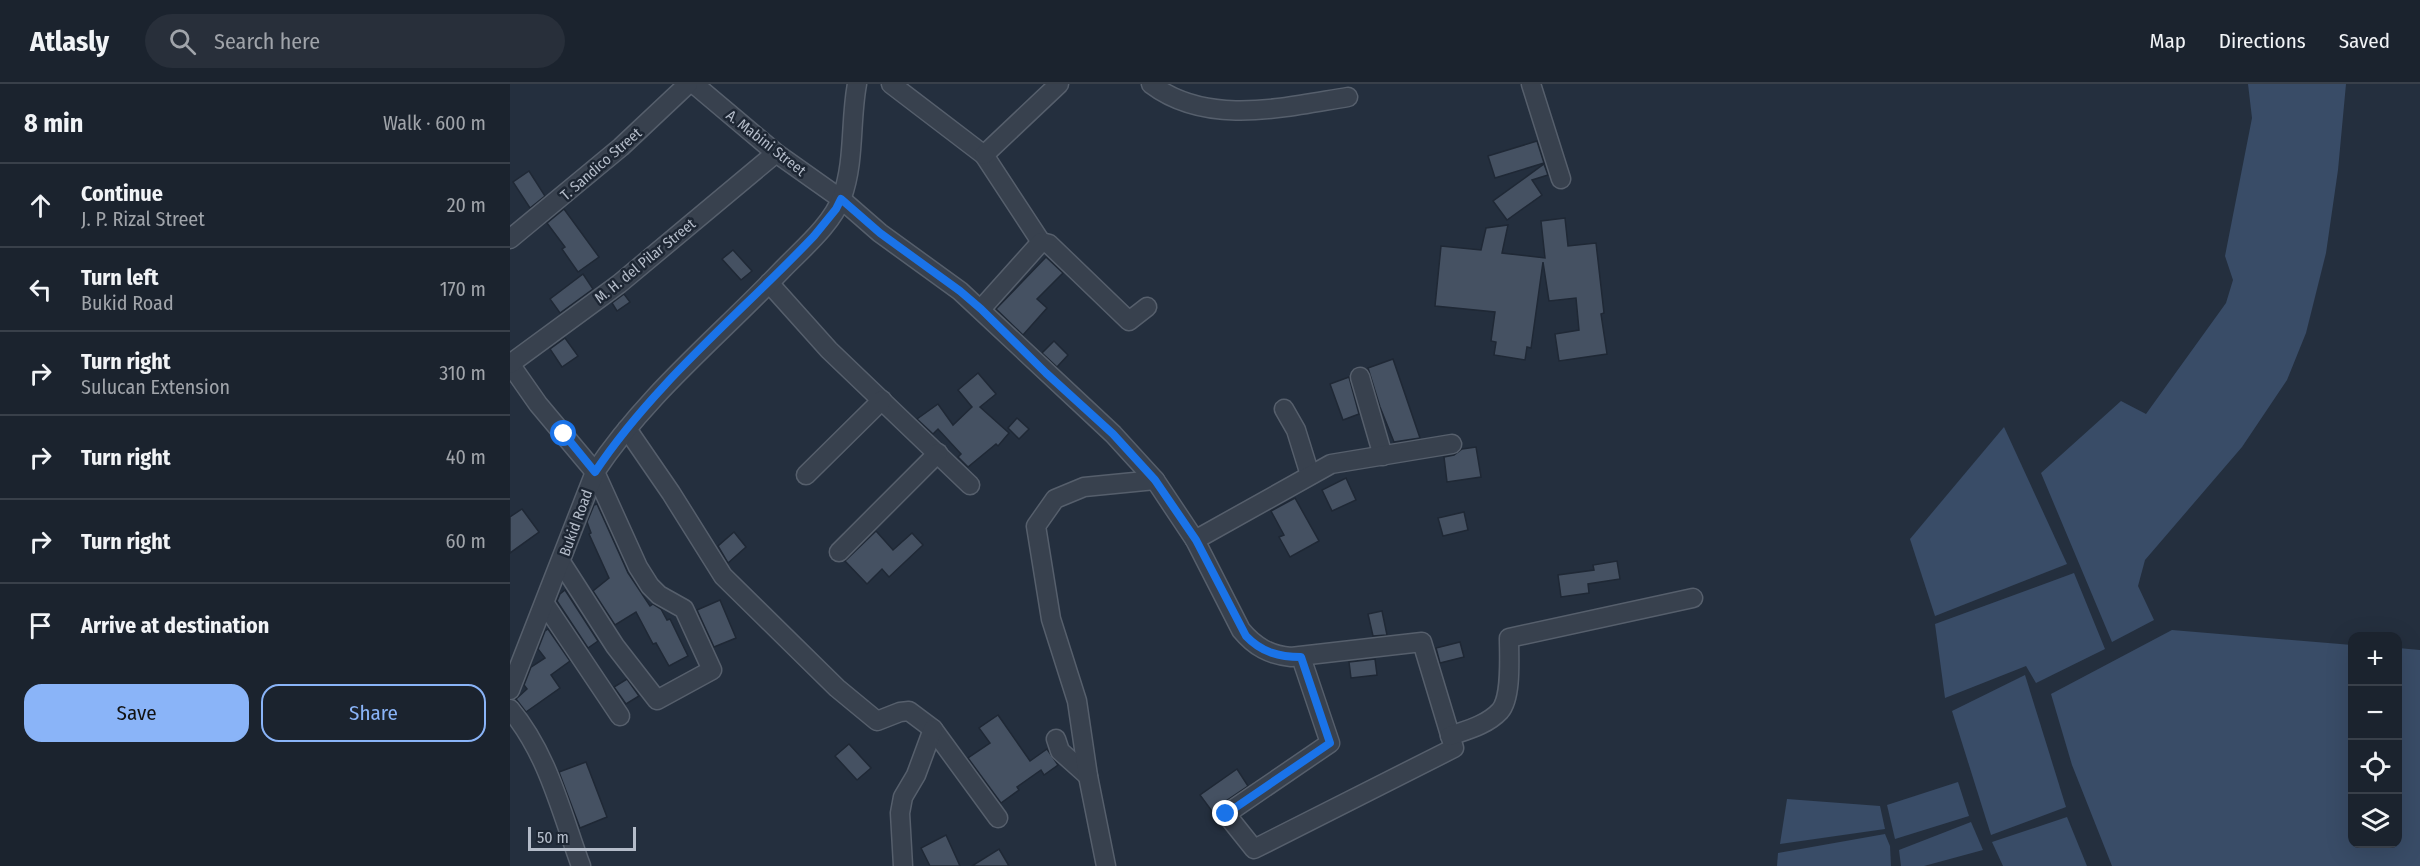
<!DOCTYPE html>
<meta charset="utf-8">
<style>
:root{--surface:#1b232e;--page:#282f3a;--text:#f1f3f6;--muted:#a0a4aa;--line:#39404a;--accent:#8ab4f8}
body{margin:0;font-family:"Fira Sans Condensed",sans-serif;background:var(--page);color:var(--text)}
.controls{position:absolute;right:18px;bottom:18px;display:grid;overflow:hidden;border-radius:12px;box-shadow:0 6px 24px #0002}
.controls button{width:54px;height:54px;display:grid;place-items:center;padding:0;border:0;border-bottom:2px solid var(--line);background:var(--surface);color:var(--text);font:30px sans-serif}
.scale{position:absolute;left:18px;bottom:15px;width:108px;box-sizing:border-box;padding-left:6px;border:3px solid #b4bcc9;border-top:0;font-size:16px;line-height:21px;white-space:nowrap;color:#b4bcc9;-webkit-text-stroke:4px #1d2633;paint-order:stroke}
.stop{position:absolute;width:18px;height:18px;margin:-14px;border:4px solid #1a73e8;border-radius:50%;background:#fff}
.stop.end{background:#1a73e8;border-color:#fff;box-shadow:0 2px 6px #0008}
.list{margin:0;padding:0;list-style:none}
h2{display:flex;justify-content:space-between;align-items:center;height:78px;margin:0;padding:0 24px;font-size:26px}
h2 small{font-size:20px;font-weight:400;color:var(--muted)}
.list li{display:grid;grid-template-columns:39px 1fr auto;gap:18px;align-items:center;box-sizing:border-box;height:84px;padding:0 24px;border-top:2px solid var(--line)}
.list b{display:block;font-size:22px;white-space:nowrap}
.list p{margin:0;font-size:20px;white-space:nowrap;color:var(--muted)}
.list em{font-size:20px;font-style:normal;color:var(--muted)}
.actions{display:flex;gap:12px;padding:18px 24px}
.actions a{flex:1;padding:14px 0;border:2px solid var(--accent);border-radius:18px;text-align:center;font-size:21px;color:var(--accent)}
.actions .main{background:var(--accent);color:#111}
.icon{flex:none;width:33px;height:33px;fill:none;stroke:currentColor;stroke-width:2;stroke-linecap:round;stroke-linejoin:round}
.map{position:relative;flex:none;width:1910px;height:782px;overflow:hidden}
header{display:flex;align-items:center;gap:36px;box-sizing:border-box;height:84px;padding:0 30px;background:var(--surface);border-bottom:2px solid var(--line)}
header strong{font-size:28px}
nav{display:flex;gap:33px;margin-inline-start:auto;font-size:21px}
.search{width:420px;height:54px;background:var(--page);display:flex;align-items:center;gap:15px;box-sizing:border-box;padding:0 21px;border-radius:33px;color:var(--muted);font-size:22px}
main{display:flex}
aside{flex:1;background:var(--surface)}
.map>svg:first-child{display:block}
.water{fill:#394c67}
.building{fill:#455162;stroke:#1f2835;stroke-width:1.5}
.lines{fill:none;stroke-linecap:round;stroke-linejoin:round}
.minor-casing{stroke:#565f6c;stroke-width:21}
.minor{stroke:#38414e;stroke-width:18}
.route{stroke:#1a73e8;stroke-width:8}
.labels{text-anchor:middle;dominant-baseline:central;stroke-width:5;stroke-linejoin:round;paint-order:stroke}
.street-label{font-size:15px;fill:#b4bcc9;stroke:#1d2633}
</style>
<header>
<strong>Atlasly</strong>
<div class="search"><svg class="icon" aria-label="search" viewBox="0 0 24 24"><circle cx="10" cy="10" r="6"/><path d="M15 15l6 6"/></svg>Search here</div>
<nav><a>Map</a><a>Directions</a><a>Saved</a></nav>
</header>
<main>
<aside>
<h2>8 min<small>Walk · 600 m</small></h2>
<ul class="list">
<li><svg class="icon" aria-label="ahead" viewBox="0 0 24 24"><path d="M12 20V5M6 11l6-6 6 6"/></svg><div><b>Continue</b><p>J. P. Rizal Street</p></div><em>20 m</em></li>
<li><svg class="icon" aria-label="left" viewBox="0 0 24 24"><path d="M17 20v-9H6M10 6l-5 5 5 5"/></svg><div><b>Turn left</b><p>Bukid Road</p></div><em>170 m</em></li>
<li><svg class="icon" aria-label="right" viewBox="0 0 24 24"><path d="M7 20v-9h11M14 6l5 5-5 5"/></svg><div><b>Turn right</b><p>Sulucan Extension</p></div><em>310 m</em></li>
<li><svg class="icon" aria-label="right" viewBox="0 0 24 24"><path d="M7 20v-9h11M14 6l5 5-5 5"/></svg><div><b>Turn right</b></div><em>40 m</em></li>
<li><svg class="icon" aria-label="right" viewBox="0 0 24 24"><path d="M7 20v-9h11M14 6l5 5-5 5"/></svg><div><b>Turn right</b></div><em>60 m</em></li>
<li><svg class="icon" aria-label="arrive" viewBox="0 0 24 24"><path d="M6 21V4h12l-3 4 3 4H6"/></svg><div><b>Arrive at destination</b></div></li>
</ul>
<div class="actions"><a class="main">Save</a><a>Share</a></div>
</aside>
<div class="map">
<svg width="1910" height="782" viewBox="0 0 1910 782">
<rect width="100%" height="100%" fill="#242f3e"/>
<g class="water">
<path d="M1738 0H1836L1828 86 1816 169 1796 249 1777 296 1732 363 1635 476 1628 502 1644 536 1602 558 1531 389 1611 317 1636 330 1716 219 1723 196 1715 172 1742 34Z"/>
<path d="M1494 343 1557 480 1425 532 1400 455Z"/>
<path d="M1564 489 1595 565 1526 599 1516 582 1435 614 1425 540Z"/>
<path d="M1662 546 1842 561V760H1888V564L1910 566V782H1602L1562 681 1541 610Z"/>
<path d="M1515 591 1556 723 1481 751 1442 627Z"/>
<path d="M1448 698 1459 732 1385 755 1377 721Z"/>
<path d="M1277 715 1370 722 1375 745 1270 760Z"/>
<path d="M1557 733 1577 782H1493L1482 758Z"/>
<path d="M1461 738 1473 766 1414 782H1391L1389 766Z"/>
<path d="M1375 750 1380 762 1381 782H1267L1268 769Z"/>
</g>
<g class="building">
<path d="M1027 57 1034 79 985 94 978 72Z"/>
<path d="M1034 80 1038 91 1022 96 1032 111 997 136 983 117Z"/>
<path d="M19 87 35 112 20 124 3 98Z"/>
<path d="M54 125 89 173 68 188 52 165 55 163 37 139Z"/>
<path d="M1055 134 1058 162 1086 159 1094 229 1091 230 1097 270 1049 277 1045 250 1069 246 1066 214 1039 217 1033 178 1021 264 1017 263 1015 276 984 271 986 258 981 257 985 228 925 222 931 162 971 166 976 144 998 141 992 169 1035 174 1031 137Z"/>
<path d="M223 166 242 187 231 196 212 175Z"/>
<path d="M536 173 553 189 527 215 537 224 513 251 486 225Z"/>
<path d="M73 190 83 205 50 229 40 215Z"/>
<path d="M114 210 120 218 107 227 102 219Z"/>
<path d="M55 254 68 272 52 283 40 265Z"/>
<path d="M544 257 558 271 547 283 532 269Z"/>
<path d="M883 275 910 354 884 358 870 323 858 284Z"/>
<path d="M468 289 486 310 470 323 499 349 488 362 486 360 458 383 448 373 451 370 428 345 423 350 407 335 428 320 443 341 462 323 448 306Z"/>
<path d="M839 293 849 330 833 336 820 300Z"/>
<path d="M507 334 519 345 509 355 498 344Z"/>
<path d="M966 363 971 393 937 398 934 373 944 371 952 365Z"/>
<path d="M836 394 846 416 822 427 812 406Z"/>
<path d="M785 414 809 457 780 473 769 453 774 451 761 427Z"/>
<path d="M87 420 118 489 140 522 143 520 151 525 157 536 160 535 178 572 159 582 146 559 143 560 126 528 105 541 83 507 99 494 79 450 81 449 77 438 84 421Z"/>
<path d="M12 425 29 448 0 469V433Z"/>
<path d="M954 428 958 446 933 452 928 434Z"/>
<path d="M366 447 383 466 402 449 413 461 379 493 372 485 357 500 335 477Z"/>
<path d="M224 448 236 463 218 479 208 462Z"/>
<path d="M1107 477 1110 495 1078 500 1079 509 1051 513 1048 491 1084 486 1083 481Z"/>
<path d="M55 506 88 557 78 564 47 517 50 510Z"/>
<path d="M210 516 226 554 204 563 187 526Z"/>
<path d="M872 527 877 551 863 552 858 530Z"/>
<path d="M38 545 60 577 41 591 50 604 16 628 6 615 17 605 14 601 21 583 35 574 28 565 35 547Z"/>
<path d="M950 558 954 573 930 579 926 564Z"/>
<path d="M865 575 867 591 841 594 839 578Z"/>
<path d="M117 595 129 612 116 620 104 603Z"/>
<path d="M488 631 520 677 537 665 548 681 534 691 531 686 507 703 509 706 491 719 458 674 480 659 469 644Z"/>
<path d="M339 660 361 684 347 696 325 672Z"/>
<path d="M76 678 97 733 70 744 49 688Z"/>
<path d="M727 685 738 702 710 721 704 730 690 711Z"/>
<path d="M436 751 450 782H420L411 764Z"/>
<path d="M489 765 499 782H462Z"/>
</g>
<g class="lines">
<g class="minor-casing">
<g id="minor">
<path d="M184 0 266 69 331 115 370 149 450 207 603 350 645 396 685 456 731 546C745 563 760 571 781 573L912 558 944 664 744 765 716 730 820 659 791 573"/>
<path d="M381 0 474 71 531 158"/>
<path d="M641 0C698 43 775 23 838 13"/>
<path d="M1021 0 1051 95"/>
<path d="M474 71 549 0"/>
<path d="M0 155 111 63 178 0"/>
<path d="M259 199 319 266 460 401"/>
<path d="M471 225 531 158 539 160 619 237 637 223"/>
<path d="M0 280 28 320 85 388 128 483 140 502 149 511 174 525 202 586 147 616 105 562 51 478"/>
<path d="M0 280 109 200 266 69"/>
<path d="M850 293 873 372"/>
<path d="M774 325 786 346 800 391"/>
<path d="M117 345 161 409 213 492 327 604 367 637 390 628 399 627 423 645 488 734"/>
<path d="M296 391 372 316"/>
<path d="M685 456 821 380 942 360"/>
<path d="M329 468 428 369"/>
<path d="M35 520 110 632"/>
<path d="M0 606 85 388C136 311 208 253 271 187 292 165 321 142 332 113 345 77 340 37 347 0"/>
<path d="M0 625C38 670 51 728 71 782"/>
<path d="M940 652C957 646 977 641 990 627 1002 613 999 573 999 554L1183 514"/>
<path d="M546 655 550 667 578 692"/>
<path d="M393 782 390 729 393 713 406 691 423 645"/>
<path d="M596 782 578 692 567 617 541 535 526 442 545 415 574 403 645 396"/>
</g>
</g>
<use href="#minor" class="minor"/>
</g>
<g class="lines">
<path class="route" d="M54 350 85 388C144 299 231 229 304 152L326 125 331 115 370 149 450 207 471 225 536 289 603 350 645 396 686 456 736 552C751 568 769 573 791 573L820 659 716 730"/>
</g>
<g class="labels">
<g class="street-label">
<text transform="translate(256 59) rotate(38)">A. Mabini Street</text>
<text transform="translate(91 80) rotate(-41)">T. Sandico Street</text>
<text transform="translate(135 177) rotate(-39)">M. H. del Pilar Street</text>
<text transform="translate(66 439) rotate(-70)">Bukid Road</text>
</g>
</g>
</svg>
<div class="controls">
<button>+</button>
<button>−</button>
<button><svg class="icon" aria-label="locate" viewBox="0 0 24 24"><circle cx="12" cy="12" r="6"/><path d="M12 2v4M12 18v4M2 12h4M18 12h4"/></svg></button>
<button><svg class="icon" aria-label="layers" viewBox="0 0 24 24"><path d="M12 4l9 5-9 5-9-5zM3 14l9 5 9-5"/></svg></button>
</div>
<div class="scale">50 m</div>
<div class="stop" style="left:54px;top:350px"></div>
<div class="stop end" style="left:716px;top:730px"></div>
</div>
</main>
